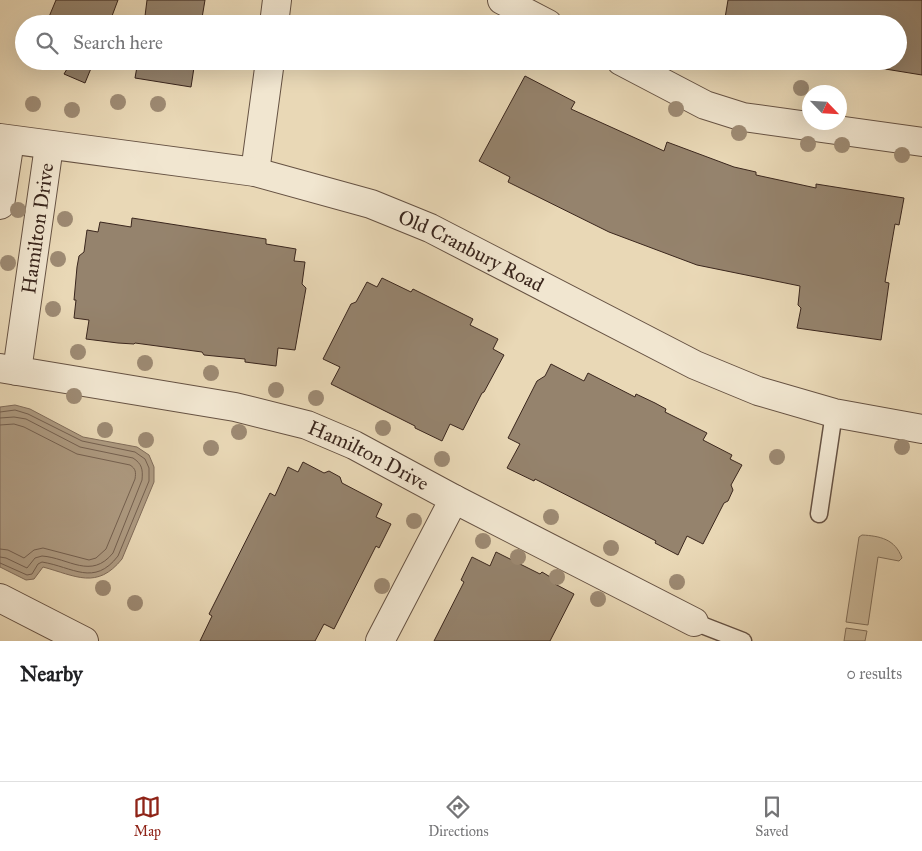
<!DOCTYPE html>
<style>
:root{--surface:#fff;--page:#f2f2f2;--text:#202124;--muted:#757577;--line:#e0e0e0;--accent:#8f2418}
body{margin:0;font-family:"IM FELL Great Primer",serif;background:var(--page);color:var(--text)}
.compass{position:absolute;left:802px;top:85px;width:45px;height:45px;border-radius:50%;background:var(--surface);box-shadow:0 5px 20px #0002;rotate:115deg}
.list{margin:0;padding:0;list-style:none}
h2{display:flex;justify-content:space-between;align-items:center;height:65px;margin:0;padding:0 20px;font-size:21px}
h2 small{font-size:16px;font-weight:400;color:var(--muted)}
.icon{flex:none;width:28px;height:28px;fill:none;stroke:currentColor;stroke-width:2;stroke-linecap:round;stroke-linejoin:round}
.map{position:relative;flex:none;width:922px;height:641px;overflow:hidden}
.search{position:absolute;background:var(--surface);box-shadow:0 5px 20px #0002;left:15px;right:15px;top:15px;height:55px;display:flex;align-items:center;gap:12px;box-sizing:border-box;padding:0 18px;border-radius:28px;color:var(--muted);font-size:19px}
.sheet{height:140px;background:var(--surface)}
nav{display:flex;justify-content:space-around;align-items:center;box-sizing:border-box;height:70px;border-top:1px solid var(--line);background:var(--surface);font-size:14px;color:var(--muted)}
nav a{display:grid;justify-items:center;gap:2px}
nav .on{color:var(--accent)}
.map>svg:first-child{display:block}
.green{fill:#cbba9c;stroke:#82705c}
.water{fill:#ae9b82;stroke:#806c5a}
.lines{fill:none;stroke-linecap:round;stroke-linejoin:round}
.shore{stroke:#746050;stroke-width:1}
.building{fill:#95836d;stroke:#3a261d}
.service-casing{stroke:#665243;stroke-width:19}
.minor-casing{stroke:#665243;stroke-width:30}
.tertiary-casing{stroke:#665243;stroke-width:30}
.service{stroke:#f1e6d0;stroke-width:16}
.minor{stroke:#f1e6d0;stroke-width:28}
.tertiary{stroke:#f1e6d0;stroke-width:28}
.tree{fill:#9d8a73}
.labels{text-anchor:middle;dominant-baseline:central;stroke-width:4.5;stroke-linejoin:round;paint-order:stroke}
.street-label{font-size:20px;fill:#3a261d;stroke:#f1e6d0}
</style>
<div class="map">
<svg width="922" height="641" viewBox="0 0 922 641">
<rect width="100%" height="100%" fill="#e9d8b6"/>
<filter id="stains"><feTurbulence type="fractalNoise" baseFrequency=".004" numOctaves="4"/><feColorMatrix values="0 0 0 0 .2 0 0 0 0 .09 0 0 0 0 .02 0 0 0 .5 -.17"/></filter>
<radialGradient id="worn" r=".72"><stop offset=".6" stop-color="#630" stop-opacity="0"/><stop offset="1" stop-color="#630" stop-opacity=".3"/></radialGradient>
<g class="green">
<path d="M862 535C880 536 895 539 902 558L899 561 878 557 868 625 846 622 859 537Z"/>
<path d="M846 628 867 631 865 641H844Z"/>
</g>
<path class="water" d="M15 405 30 409 83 437 137 447 149 455 154 467V482L122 559C97 590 76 576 43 567L34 579 26 580 0 567V407Z"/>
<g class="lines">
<g class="shore">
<path d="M0 412 15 410 28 414 82 441 135 452 145 459 149 468V481L118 556C94 587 73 567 42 562L38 564 32 574 27 575 0 563"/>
<path d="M0 418 14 417 26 419 80 447 133 458C142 464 143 469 142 480L113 553C91 580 69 558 42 556L35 558 27 568 6 558 0 557"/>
<path d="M0 425 14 424 24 427 77 454 130 465C136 469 136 472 135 479L106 549 96 558 89 560 43 548 34 550 24 558 8 550 0 549"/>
</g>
</g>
<g class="building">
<path d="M56 0H118L109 24H46Z"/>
<path d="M147 0H205L201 24H144Z"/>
<path d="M728 0H922V75L879 68V64L867 62 898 61V24H724Z"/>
<path d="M49 61H94L85 83 64 74 67 69Z"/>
<path d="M138 61H195L191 87 135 78Z"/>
<path d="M525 76 575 102 571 109 664 151 667 142 734 167 756 172V175L816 188V184L904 198 899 225 895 224 885 282 889 283 881 340 797 328 801 308 798 305 800 286 697 265 609 232 508 182 510 177 479 161Z"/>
<path d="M132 218 266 239V244L296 249 294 261 305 262 302 284 306 288 295 350 278 348 276 366 245 362V359L204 355 202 352 135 343 134 344 118 343 86 339 89 320 74 318 76 300H74L77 267 79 256 84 252 87 230 98 232 100 222 131 227Z"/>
<path d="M382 278 411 292 413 289 473 319 470 325 498 339 493 349 504 355 484 392 482 393 463 430 450 424 442 441 415 428V426L331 384 340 367 323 359 351 304 356 302 367 282 377 287Z"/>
<path d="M551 364 584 381 588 373 635 397 636 394 655 403 666 409 665 412 707 433 703 440 732 455 730 459 742 465 731 485 733 490 728 501 724 503 703 544 687 536 678 555 655 543 656 541 594 509 535 479 534 481 507 468 520 444 508 438 537 381 545 376Z"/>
<path d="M303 462 324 473 329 471 340 477 342 483 382 504 376 517 391 524 379 548 376 546 334 629 324 624 315 641H200L212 616 209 614 270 493 275 496 288 467 298 472Z"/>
<path d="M496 552 540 574 542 572 552 578 555 584 574 594 550 641H434L464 582 461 580 472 557 490 566Z"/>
</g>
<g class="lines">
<g class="service-casing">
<g id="service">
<path d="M819 514 834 413"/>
<path d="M694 622 743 641"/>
</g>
</g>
<g class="minor-casing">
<g id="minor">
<path d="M502 0 548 24"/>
<path d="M274 24 277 0"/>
<path d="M621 61 705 105 743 117 922 142"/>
<path d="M255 172 270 61"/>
<path d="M0 205 10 140"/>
<path id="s1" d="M0 368 235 407 307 425 354 445 454 499 694 622"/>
<path id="s2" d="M17 371 49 146"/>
<path d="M0 598 84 641"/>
<path d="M380 641 454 499"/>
</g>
</g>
<g class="tertiary-casing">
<g id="tertiary">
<path id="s3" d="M0 138 255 172 371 204 430 228 695 365 758 391 834 413 922 429"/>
</g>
</g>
<use href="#service" class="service"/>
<use href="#minor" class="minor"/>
<use href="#tertiary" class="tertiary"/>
</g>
<g class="tree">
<circle cx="801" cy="88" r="8"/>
<circle cx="118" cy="102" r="8"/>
<circle cx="33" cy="104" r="8"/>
<circle cx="158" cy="104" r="8"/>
<circle cx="676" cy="109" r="8"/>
<circle cx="72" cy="110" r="8"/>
<circle cx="739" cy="133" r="8"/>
<circle cx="808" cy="144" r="8"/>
<circle cx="842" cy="145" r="8"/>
<circle cx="902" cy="155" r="8"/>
<circle cx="18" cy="210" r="8"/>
<circle cx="65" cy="219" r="8"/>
<circle cx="58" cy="259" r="8"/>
<circle cx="8" cy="263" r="8"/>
<circle cx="53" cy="309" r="8"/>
<circle cx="78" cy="352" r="8"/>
<circle cx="145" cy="363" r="8"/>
<circle cx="211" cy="373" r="8"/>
<circle cx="276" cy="390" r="8"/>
<circle cx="74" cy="396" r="8"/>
<circle cx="316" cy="398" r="8"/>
<circle cx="383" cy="428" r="8"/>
<circle cx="105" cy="430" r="8"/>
<circle cx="239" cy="432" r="8"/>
<circle cx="146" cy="440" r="8"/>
<circle cx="902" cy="447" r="8"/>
<circle cx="211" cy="448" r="8"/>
<circle cx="777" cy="457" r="8"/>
<circle cx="442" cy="459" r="8"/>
<circle cx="551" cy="517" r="8"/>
<circle cx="414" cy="521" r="8"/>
<circle cx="483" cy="541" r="8"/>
<circle cx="611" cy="548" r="8"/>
<circle cx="518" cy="557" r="8"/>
<circle cx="557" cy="577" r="8"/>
<circle cx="677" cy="582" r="8"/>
<circle cx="382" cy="586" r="8"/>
<circle cx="103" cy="588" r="8"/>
<circle cx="598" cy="599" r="8"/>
<circle cx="135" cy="603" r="8"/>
</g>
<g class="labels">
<g class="street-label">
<text stroke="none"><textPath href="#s2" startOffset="144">Hamilton Drive</textPath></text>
<text stroke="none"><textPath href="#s3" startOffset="488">Old Cranbury Road</textPath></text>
<text stroke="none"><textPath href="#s1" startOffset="381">Hamilton Drive</textPath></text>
</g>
</g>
<rect width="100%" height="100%" filter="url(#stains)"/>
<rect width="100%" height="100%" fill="url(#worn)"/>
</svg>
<svg class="compass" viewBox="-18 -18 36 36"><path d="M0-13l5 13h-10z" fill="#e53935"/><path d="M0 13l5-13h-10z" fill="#757577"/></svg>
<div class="search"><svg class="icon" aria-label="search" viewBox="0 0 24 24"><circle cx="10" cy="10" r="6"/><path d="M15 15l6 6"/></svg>Search here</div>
</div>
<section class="sheet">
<h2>Nearby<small>0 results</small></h2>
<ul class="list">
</ul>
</section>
<nav>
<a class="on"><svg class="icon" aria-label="map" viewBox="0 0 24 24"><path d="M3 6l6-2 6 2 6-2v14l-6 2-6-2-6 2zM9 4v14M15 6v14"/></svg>Map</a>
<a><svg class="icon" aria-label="directions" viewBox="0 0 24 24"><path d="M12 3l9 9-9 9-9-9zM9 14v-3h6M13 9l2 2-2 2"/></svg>Directions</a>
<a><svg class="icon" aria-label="saved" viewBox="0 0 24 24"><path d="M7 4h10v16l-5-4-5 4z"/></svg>Saved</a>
</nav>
